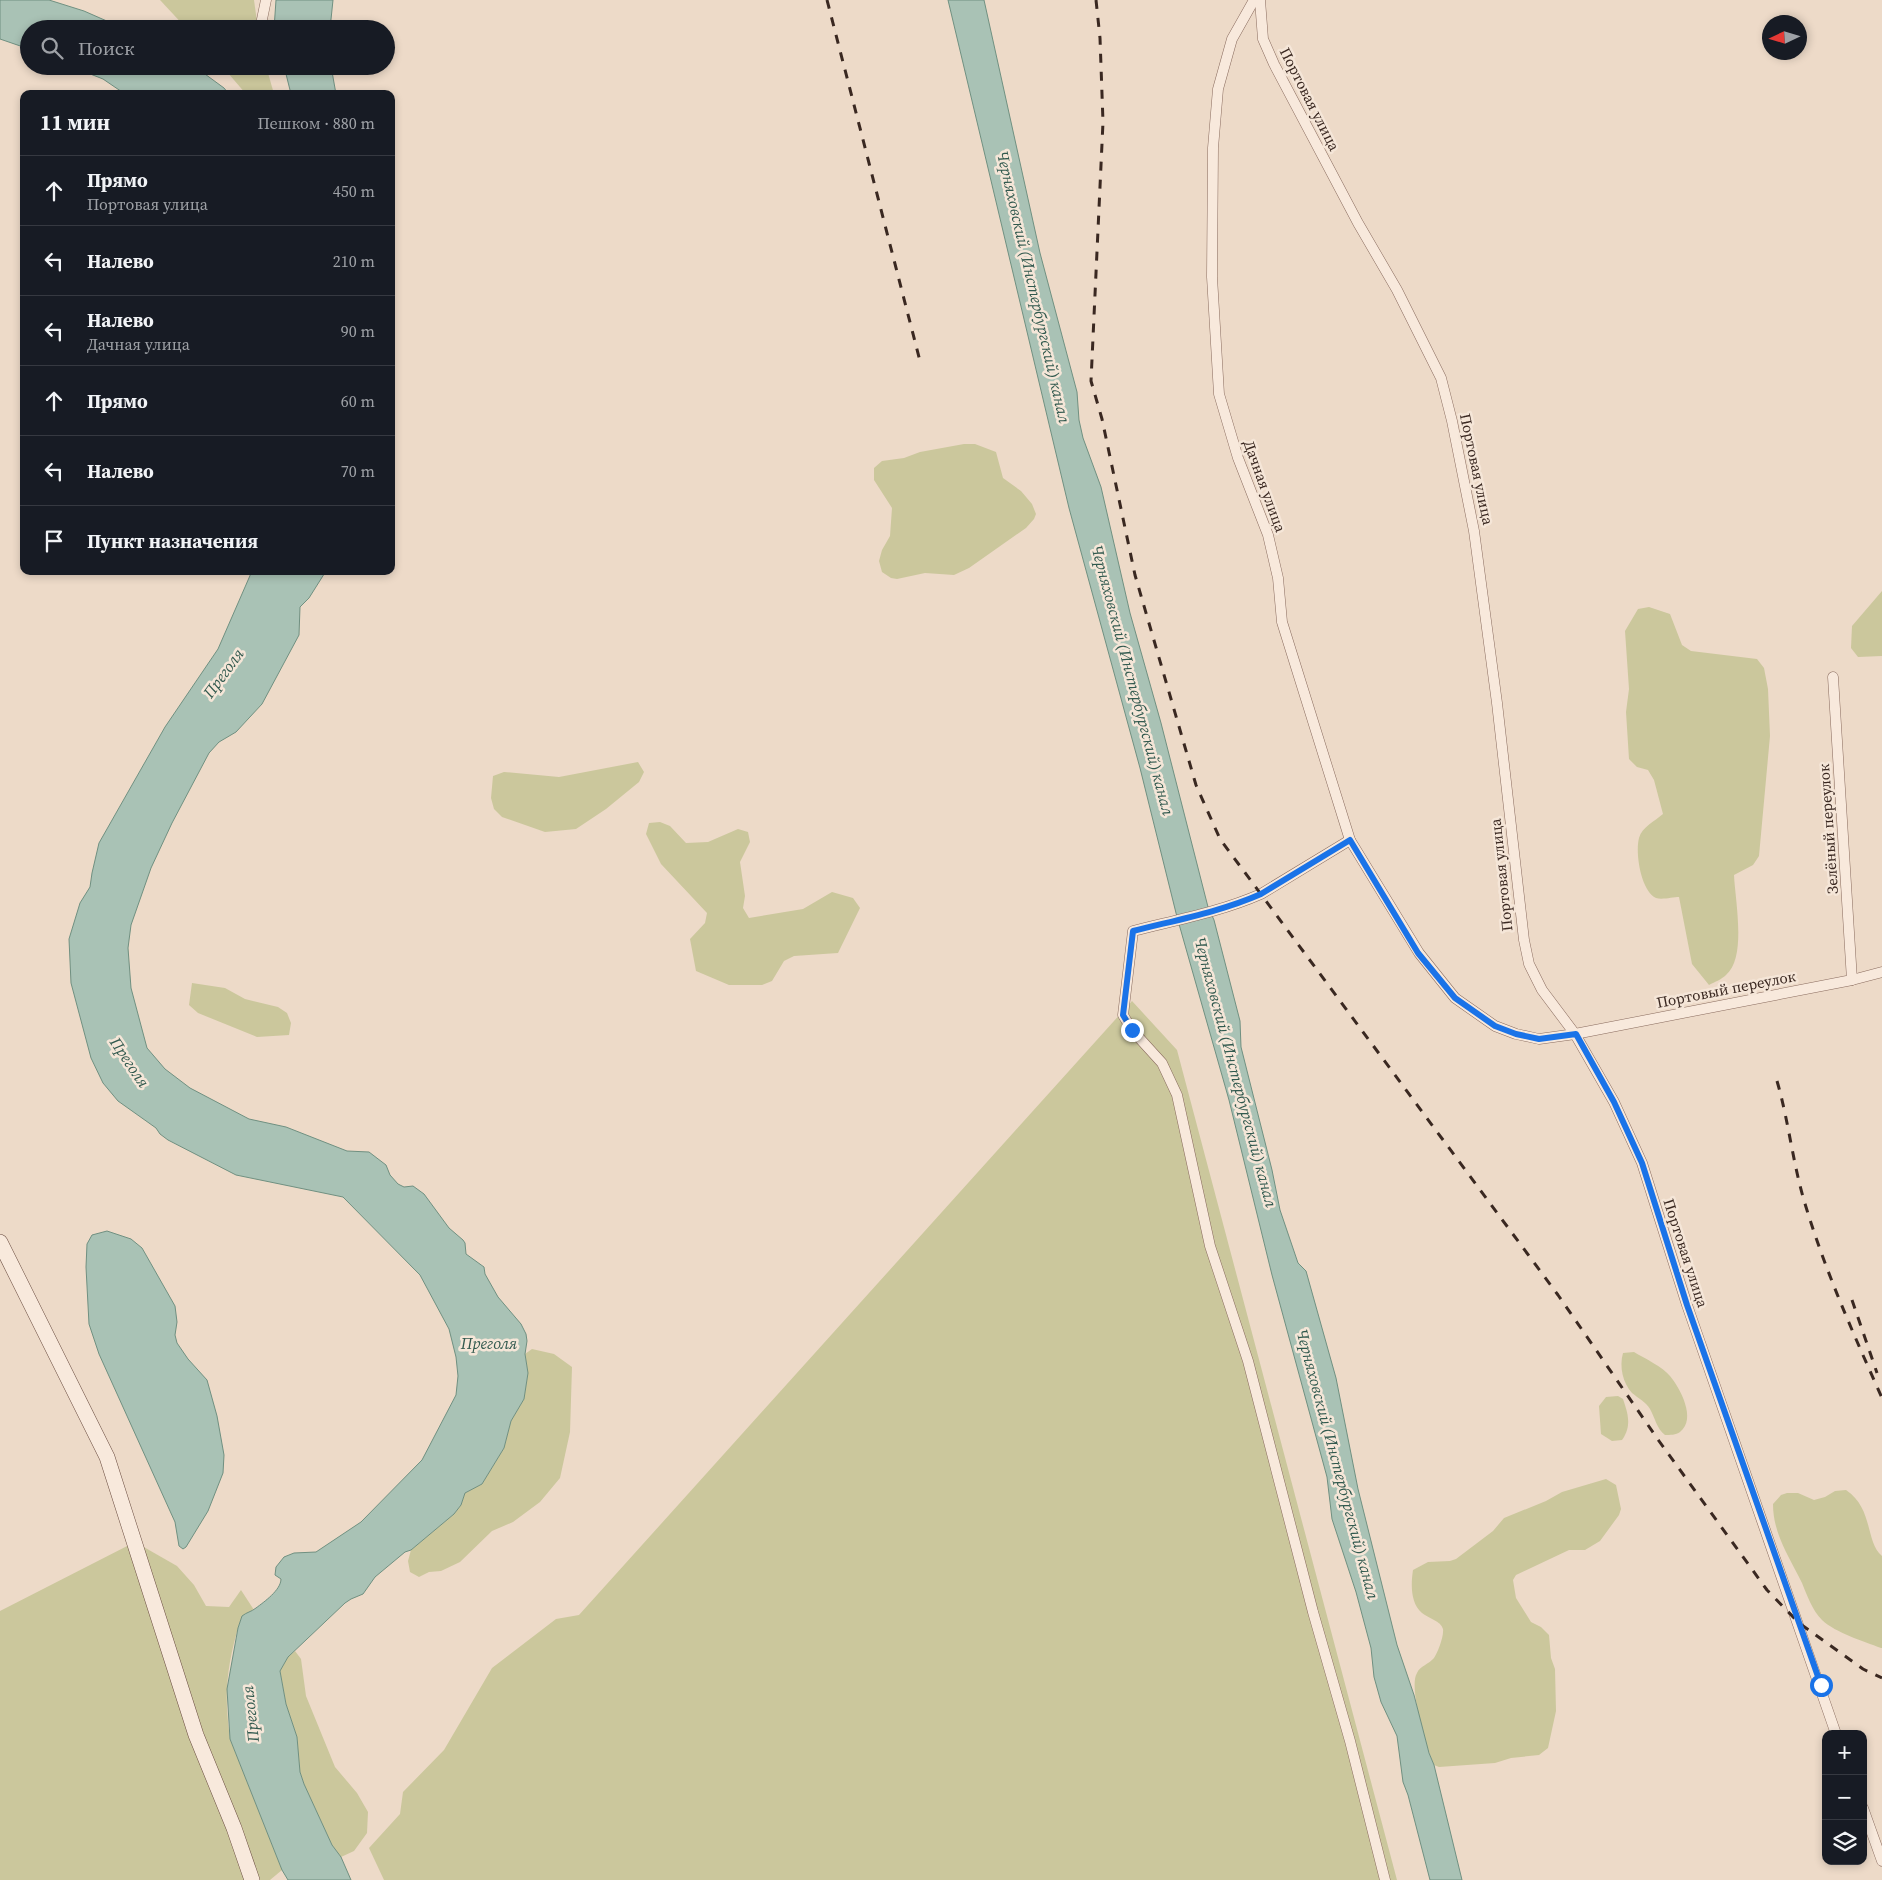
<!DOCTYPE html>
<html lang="ru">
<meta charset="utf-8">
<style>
:root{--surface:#171b24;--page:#242831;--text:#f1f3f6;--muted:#9ea1a6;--line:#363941}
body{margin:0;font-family:"Source Serif 4",serif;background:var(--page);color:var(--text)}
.controls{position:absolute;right:15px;bottom:15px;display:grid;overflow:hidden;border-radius:10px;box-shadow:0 2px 8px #0003}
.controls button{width:45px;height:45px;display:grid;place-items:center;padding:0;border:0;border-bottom:1px solid var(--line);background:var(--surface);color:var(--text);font:25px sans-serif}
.compass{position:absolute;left:1762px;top:15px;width:45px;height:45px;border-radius:50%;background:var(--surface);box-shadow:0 2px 8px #0003;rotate:266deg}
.stop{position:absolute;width:15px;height:15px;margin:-11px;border:4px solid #1a73e8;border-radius:50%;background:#fff}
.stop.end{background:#1a73e8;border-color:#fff;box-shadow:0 1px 5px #0008}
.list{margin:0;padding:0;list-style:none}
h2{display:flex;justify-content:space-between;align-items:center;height:65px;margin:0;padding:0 20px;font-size:21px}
h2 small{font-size:16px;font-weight:400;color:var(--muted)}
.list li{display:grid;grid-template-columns:32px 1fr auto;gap:15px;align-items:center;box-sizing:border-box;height:70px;padding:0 20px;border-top:1px solid var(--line)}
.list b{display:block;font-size:19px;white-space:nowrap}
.list p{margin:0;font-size:16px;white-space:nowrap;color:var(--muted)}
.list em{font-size:16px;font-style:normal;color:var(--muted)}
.icon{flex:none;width:28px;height:28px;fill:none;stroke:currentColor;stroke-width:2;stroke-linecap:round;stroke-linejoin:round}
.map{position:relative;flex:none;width:1882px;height:1880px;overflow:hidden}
.search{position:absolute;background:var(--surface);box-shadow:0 2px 8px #0003;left:20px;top:20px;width:375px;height:55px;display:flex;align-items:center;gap:12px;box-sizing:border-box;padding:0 18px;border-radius:28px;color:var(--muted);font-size:19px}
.panel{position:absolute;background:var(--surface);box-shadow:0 2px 8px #0003;left:20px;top:90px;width:375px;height:485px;border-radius:10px}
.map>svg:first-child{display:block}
.green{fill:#cbc79c}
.water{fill:#a9c2b5;stroke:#709081}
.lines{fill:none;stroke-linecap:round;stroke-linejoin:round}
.street-casing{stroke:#896b5e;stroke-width:11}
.secondary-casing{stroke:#6b4d41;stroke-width:16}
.street{stroke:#f8e9dc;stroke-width:10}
.secondary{stroke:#f8e9dc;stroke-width:15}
.rail{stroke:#3a2821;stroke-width:3;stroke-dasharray:9 9;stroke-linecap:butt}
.route{stroke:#1a73e8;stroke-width:6}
.labels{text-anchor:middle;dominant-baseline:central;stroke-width:5;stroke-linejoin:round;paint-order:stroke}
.street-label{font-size:15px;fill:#3a2821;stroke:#f5e6d8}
.water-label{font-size:16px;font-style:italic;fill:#31594e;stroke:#f5e6d8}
</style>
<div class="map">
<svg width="1882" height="1880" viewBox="0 0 1882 1880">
<rect width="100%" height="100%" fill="#eddac8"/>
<g class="green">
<path d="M160 0H254L258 29H187Z"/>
<path d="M222 66H266L274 94H246Z"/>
<path d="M964 444H975L996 452 1003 478 1021 491 1032 504 1036 514 1034 519 1026 528 969 568 954 575 925 573 897 579 891 578 882 572 879 561 882 550 890 536 892 508 874 480V468L882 461 904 458 920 452Z"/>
<path d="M1882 591V656L1858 657 1851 648 1852 626Z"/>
<path d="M1649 607 1670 614 1682 645 1691 651 1757 659 1764 668 1768 689 1770 736 1759 856 1753 865 1734 875C1735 899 1747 958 1726 975 1722 979 1715 982 1709 985L1692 964 1679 897C1673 897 1662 900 1656 898 1641 891 1635 853 1639 838 1642 827 1655 821 1663 814L1654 780 1648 770 1637 767 1629 759 1626 712 1629 689 1625 631 1638 609Z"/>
<path d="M638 762 644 772 639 782 606 809 576 829 545 832 502 817 494 809 491 798 493 776 504 772 559 777Z"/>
<path d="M660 822 670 826 686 843 708 842 738 829 748 832 750 842 740 862 745 896 743 908 749 918 803 909 832 892 853 898 860 908 838 953 794 956 784 961 772 981 762 985H729L696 971 690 939 705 923 707 913 661 864 646 834 649 823Z"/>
<path d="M192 983 225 988 245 999 278 1007 287 1013 291 1023 289 1035 257 1037 198 1013 189 1005Z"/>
<path d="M1132 1001 1177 1050 1397 1880H384L369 1848 400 1814 403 1792 444 1750 492 1668 556 1619 579 1615Z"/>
<path d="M532 1349 554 1354 572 1367 570 1432 560 1478 540 1502 513 1522 492 1531 460 1562 441 1571 429 1572 419 1577 410 1572 408 1561 411 1550 454 1514 461 1505 465 1493 482 1484 504 1448 511 1421 524 1399 528 1373 525 1354Z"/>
<path d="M1634 1352C1644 1358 1663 1367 1670 1376 1680 1388 1697 1419 1680 1432 1676 1435 1670 1435 1665 1435 1657 1429 1655 1418 1650 1409 1646 1402 1638 1398 1632 1393 1623 1383 1619 1367 1623 1353Z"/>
<path d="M1618 1396 1623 1399C1628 1414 1632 1426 1622 1440L1612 1441 1601 1434 1599 1406 1606 1397Z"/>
<path d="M1606 1479 1616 1485 1621 1509 1619 1515 1600 1541 1585 1550H1569L1516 1575 1513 1580 1516 1598 1531 1622 1541 1627 1549 1635 1551 1658 1555 1669 1556 1711 1548 1748 1539 1755 1511 1758 1495 1763 1439 1767 1434 1765C1427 1749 1408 1687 1417 1673 1420 1666 1429 1664 1434 1658 1438 1652 1444 1636 1443 1629 1441 1621 1428 1618 1422 1613 1410 1603 1411 1583 1413 1570L1428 1562 1450 1561 1456 1559 1493 1531 1504 1518 1546 1501 1562 1492Z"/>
<path d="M1846 1490C1874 1509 1865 1542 1882 1556V1648H1881C1863 1641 1836 1633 1822 1620 1812 1610 1807 1595 1802 1583 1789 1556 1773 1534 1773 1504L1781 1495 1787 1493H1798L1814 1500 1825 1497 1835 1491Z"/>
<path d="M135 1542 177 1566 194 1585 206 1606 229 1607 241 1590 254 1610 242 1616C234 1639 228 1665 227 1689 226 1705 228 1723 230 1739L282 1870 270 1880H0V1611Z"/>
<path d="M295 1651 301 1659 306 1696 335 1767 357 1793 368 1812 367 1833 354 1851 341 1857 332 1845 304 1784 300 1772 297 1737 286 1704 280 1671 288 1657Z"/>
</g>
<g class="water">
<path d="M0 0H49L84 11 125 29H29V49L0 39Z"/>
<path d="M276 0H333L330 29H274Z"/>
<path d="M948 0H984L1040 253 1077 392 1079 420 1083 438 1101 487 1130 613 1161 723 1208 907 1214 920 1240 1021 1241 1047 1272 1170 1280 1210 1298 1263 1306 1271 1336 1378 1358 1489 1397 1645 1414 1695 1429 1753 1434 1765 1462 1880H1430L1408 1795 1403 1782 1397 1736 1381 1702 1374 1677 1371 1648 1356 1592 1332 1519 1327 1477 1272 1275 1229 1100 1177 917 1140 768 1069 508Z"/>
<path d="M70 66H194L224 88 229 94H125L103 79Z"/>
<path d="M284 66H331L336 94H291Z"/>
<path d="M252 571H326L309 598 300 607 299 635 262 704 236 732 219 742 209 753 172 823 151 868 131 925 128 948 131 988 147 1048 165 1069 190 1088 249 1119 286 1127 347 1151 369 1152 386 1165 390 1175 398 1184 404 1187 413 1186 424 1194 449 1228 463 1240 465 1243 466 1254 484 1267 485 1274 498 1297 521 1324 526 1334 527 1341 525 1354 528 1373 524 1399 511 1421 504 1448 482 1484 465 1493 461 1505 454 1514 411 1550 405 1552 375 1577 363 1594 351 1599 345 1603 288 1657 280 1671 286 1704 297 1737 300 1772 304 1784 332 1845 341 1857 351 1880H288L282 1870 230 1739 227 1689 238 1628 242 1616C247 1612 251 1612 256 1608 264 1602 281 1590 281 1579L275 1575 276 1567 284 1557 294 1553 316 1552 361 1522 422 1460 456 1395 458 1376 456 1357 449 1329 420 1275 343 1197 236 1175 168 1140 160 1134 156 1128 118 1101 103 1083 91 1058 71 983 69 939 80 903 90 887 92 873 99 843 165 727 218 649Z"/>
<path d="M107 1231 131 1239 142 1248 175 1306 177 1322 175 1335 177 1343 188 1359 207 1380 217 1416 224 1455 223 1473 208 1511 186 1547 183 1549 179 1546 175 1522 170 1511 99 1354 89 1324 86 1267 87 1244 92 1235Z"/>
</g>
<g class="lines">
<g class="street-casing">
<g id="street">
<path d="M1254 0 1232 39 1218 89 1213 148 1212 277 1219 394 1238 458 1268 535 1278 578 1282 622 1350 840 1261 894C1220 912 1176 920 1133 931L1123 1015 1132 1030 1162 1063 1177 1095 1210 1246 1248 1361 1313 1612 1350 1741 1385 1880"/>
<path d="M1260 0 1263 39 1274 64 1358 223 1397 290 1441 378 1452 421 1474 531 1497 703 1524 940 1529 964 1542 990 1575 1034 1614 1102 1642 1163 1687 1305 1836 1734"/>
<path d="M260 29 266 0"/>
<path d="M1833 677 1852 980"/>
<path d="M1350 840 1419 953 1455 998 1495 1026 1516 1034 1539 1039 1575 1034 1852 980 1882 972"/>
<path d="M1863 1808 1882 1861"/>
</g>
</g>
<g class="secondary-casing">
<path id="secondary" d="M0 1242 107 1457 196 1735 234 1828 252 1880"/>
</g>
<use href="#street" class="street"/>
<use href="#secondary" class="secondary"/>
<g class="rail">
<path d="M827 0 920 361"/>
<path d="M1096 0 1100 38 1103 122 1091 381 1102 419 1135 575 1196 785 1220 839 1558 1295 1659 1441 1767 1590 1799 1623 1863 1669 1882 1678"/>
<path d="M1777 1081C1789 1122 1793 1166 1806 1207 1826 1273 1854 1335 1882 1398"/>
<path d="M1852 1300 1877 1373"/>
</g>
</g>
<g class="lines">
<path class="route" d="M1132 1030 1123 1015 1133 931C1176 920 1220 912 1261 894L1350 840 1418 953 1455 998 1495 1026 1516 1034 1539 1039 1576 1034 1614 1102 1642 1163 1687 1305 1821 1685"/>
</g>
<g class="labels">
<g class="street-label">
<text transform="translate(1310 99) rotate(63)">Портовая улица</text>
<text transform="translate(1477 469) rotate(78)">Портовая улица</text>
<text transform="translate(1265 486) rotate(70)">Дачная улица</text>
<text transform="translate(1828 829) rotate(-94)">Зелёный переулок</text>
<text transform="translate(1501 875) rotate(-96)">Портовая улица</text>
<text transform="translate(1726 989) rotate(-11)">Портовый переулок</text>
<text transform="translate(1686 1253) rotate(72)">Портовая улица</text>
</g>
<g class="water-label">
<text transform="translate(1034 287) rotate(77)">Черняховский (Инстербургский) канал</text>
<text transform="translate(223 673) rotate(-54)">Преголя</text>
<text transform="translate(1133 680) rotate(75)">Черняховский (Инстербургский) канал</text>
<text transform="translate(130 1062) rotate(56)">Преголя</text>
<text transform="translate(1236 1072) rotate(75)">Черняховский (Инстербургский) канал</text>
<text x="489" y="1343">Преголя</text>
<text transform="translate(1338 1464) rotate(75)">Черняховский (Инстербургский) канал</text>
<text transform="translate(250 1714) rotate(-96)">Преголя</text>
</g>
</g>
</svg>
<div class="controls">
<button>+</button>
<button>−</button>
<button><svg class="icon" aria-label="layers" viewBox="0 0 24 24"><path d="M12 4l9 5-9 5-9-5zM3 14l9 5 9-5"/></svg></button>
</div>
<svg class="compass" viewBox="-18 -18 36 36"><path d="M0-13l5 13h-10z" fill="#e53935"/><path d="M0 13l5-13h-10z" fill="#9ea1a6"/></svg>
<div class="stop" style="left:1821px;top:1685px"></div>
<div class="stop end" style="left:1132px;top:1030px"></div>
<div class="search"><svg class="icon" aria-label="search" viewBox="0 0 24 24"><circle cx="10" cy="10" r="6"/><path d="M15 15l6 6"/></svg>Поиск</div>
<section class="panel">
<h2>11 мин<small>Пешком · 880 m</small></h2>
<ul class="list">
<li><svg class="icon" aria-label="ahead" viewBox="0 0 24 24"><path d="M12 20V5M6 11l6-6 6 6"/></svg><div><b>Прямо</b><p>Портовая улица</p></div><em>450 m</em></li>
<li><svg class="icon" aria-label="left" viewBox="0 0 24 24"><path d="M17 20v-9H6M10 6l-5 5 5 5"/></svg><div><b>Налево</b></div><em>210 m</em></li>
<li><svg class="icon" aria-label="left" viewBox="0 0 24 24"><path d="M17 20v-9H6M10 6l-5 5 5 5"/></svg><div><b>Налево</b><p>Дачная улица</p></div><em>90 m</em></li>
<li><svg class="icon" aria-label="ahead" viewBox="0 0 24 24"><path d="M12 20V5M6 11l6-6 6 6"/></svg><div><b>Прямо</b></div><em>60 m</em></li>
<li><svg class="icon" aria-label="left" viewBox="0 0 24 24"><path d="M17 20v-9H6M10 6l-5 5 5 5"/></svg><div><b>Налево</b></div><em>70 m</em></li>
<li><svg class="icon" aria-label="arrive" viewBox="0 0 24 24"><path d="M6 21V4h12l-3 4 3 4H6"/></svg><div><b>Пункт назначения</b></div></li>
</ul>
</section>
</div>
